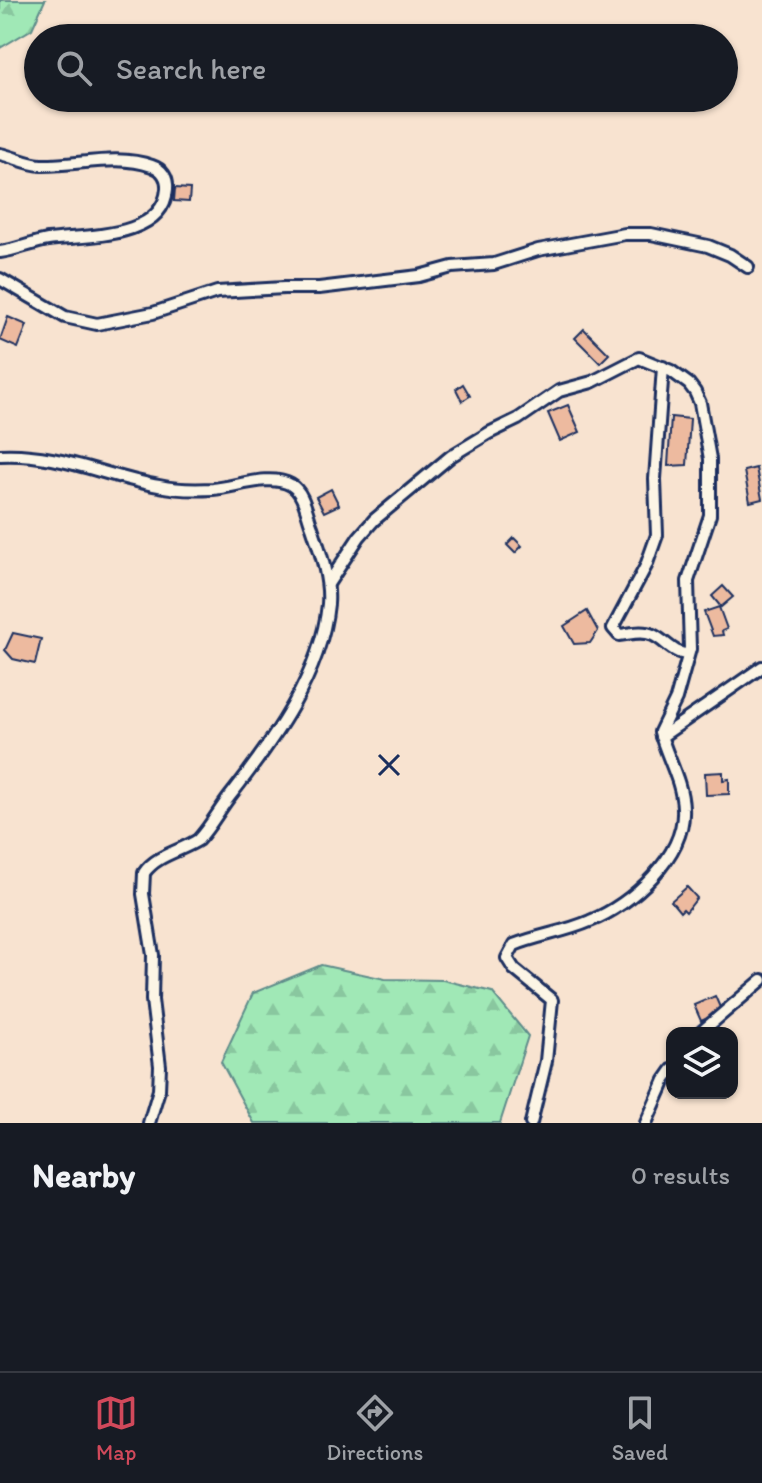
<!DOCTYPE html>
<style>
:root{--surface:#171b24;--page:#242831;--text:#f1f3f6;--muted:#9ea1a6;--line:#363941;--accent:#d1495b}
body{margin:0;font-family:Itim,sans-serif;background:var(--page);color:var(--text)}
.controls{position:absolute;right:24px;bottom:24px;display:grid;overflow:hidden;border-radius:16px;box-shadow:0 2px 6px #0004}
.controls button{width:72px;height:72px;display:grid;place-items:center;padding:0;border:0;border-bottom:2px solid var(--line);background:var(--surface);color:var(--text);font:40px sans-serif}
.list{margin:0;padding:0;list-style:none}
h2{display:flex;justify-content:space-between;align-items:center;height:104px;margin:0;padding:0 32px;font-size:34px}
h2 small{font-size:26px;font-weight:400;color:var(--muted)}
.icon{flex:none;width:44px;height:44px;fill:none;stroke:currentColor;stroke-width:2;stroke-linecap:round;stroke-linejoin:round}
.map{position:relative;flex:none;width:762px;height:1123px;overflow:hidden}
.search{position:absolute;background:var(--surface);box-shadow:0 2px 6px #0004;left:24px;right:24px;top:24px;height:88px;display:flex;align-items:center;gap:20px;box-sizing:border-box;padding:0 28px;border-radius:44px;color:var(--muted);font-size:30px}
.sheet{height:248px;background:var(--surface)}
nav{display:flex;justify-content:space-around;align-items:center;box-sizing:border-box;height:112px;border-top:2px solid var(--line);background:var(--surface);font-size:22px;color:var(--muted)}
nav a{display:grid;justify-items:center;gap:4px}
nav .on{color:var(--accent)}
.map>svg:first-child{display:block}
.forest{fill:url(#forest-firs);stroke:#5e8c8a;stroke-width:2}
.building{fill:#edba9f;stroke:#1b2f5e;stroke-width:2}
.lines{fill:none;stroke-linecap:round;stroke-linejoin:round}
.minor-casing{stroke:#1b2f5e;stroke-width:16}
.minor{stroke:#fcf5e5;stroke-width:10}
.ticks{fill:none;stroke:#1b2f5e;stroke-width:3}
</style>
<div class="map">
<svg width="762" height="1123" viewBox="0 0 762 1123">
<defs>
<pattern id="forest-firs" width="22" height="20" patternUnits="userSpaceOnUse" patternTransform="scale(2)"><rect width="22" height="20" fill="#a0e8b6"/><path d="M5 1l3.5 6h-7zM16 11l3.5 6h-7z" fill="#89c79f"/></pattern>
</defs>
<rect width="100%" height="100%" fill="#f8e3d0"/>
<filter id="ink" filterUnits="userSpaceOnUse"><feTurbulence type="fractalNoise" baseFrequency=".0125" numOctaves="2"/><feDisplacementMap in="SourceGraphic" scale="16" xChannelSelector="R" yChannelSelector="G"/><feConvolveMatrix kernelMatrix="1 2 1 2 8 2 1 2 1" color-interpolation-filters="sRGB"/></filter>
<g filter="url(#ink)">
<g class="forest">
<path d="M0 0H45L32 29 0 48Z"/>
<path d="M321 965 385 979 443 980 492 992 528 1036 500 1123H254L221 1062 253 993Z"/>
</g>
<g class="building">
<path d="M175 188 190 189 189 202 174 201Z"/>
<path d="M8 317 27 325 18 348 0 340Z"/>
<path d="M584 329 609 354 600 363 575 338Z"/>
<path d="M463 384 470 396 462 401 456 389Z"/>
<path d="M568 405 580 432 560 441 548 413Z"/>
<path d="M671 417 690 419 687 465 668 466Z"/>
<path d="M756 468 762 499 750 502 744 471Z"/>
<path d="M331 489 339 505 324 512 316 497Z"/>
<path d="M514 538 522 546 515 553 507 545Z"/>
<path d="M723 586 733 597 721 607 712 596Z"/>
<path d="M719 607 727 629 722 631 723 635 713 636 704 612Z"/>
<path d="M587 611 598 631 590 643 574 644 564 626Z"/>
<path d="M13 633 41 639 35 664 13 659 5 650Z"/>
<path d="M723 772V780L729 779V794L706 795 705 773Z"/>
<path d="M687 887 697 898 686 912 683 909 680 912 671 901Z"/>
<path d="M715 996 722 1012 701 1021 694 1005Z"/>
</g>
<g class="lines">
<g class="minor-casing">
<g id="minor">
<path d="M0 154C14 157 27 164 41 165 77 166 117 153 152 166 162 169 168 178 167 189 163 240 83 235 48 240 31 243 16 250 0 252"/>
<path d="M0 279 65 317 97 324 153 313 217 292 284 288H319L419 276 452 267 494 264 538 250 625 234H651L708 246 730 255 748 267"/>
<path d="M663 367 655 479 657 535 646 566 613 628 619 635C630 634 642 630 653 635 666 641 673 654 688 654"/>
<path d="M0 455C57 452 104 476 159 486 177 490 195 490 213 489 236 487 270 473 291 485 304 492 307 515 312 527 320 551 330 578 328 604 321 675 273 741 230 796 219 810 211 826 198 840 181 851 156 855 144 873L143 894 153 955 152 1000 160 1066 159 1090 149 1123"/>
<path d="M328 584 359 537 374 520 451 456 489 433 518 419 559 391 592 382 639 358 671 371 689 384 695 392 700 403 710 459V515L688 581 690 649 676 699 660 732C667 758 682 781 683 808 686 856 631 905 590 921 565 932 539 935 514 945L507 958 514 969 552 1000 546 1061 531 1123"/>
<path d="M661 737 762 667"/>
<path d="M700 1033 762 980"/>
<path d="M646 1123 665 1080 672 1070"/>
</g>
</g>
<use href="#minor" class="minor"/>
</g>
</g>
<path class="ticks" d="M379 755 399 775M379 775 399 755"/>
</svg>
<div class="controls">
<button><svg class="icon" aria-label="layers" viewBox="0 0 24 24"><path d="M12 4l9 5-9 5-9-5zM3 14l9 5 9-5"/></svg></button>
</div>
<div class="search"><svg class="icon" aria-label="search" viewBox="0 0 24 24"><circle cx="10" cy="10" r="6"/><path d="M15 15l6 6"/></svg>Search here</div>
</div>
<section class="sheet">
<h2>Nearby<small>0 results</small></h2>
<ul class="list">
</ul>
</section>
<nav>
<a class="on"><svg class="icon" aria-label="map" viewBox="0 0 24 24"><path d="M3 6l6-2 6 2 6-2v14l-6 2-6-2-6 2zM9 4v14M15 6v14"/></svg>Map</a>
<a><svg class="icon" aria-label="directions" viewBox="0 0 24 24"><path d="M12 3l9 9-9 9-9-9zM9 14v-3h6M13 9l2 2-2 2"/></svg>Directions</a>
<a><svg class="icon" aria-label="saved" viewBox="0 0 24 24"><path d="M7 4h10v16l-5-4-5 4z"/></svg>Saved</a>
</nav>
